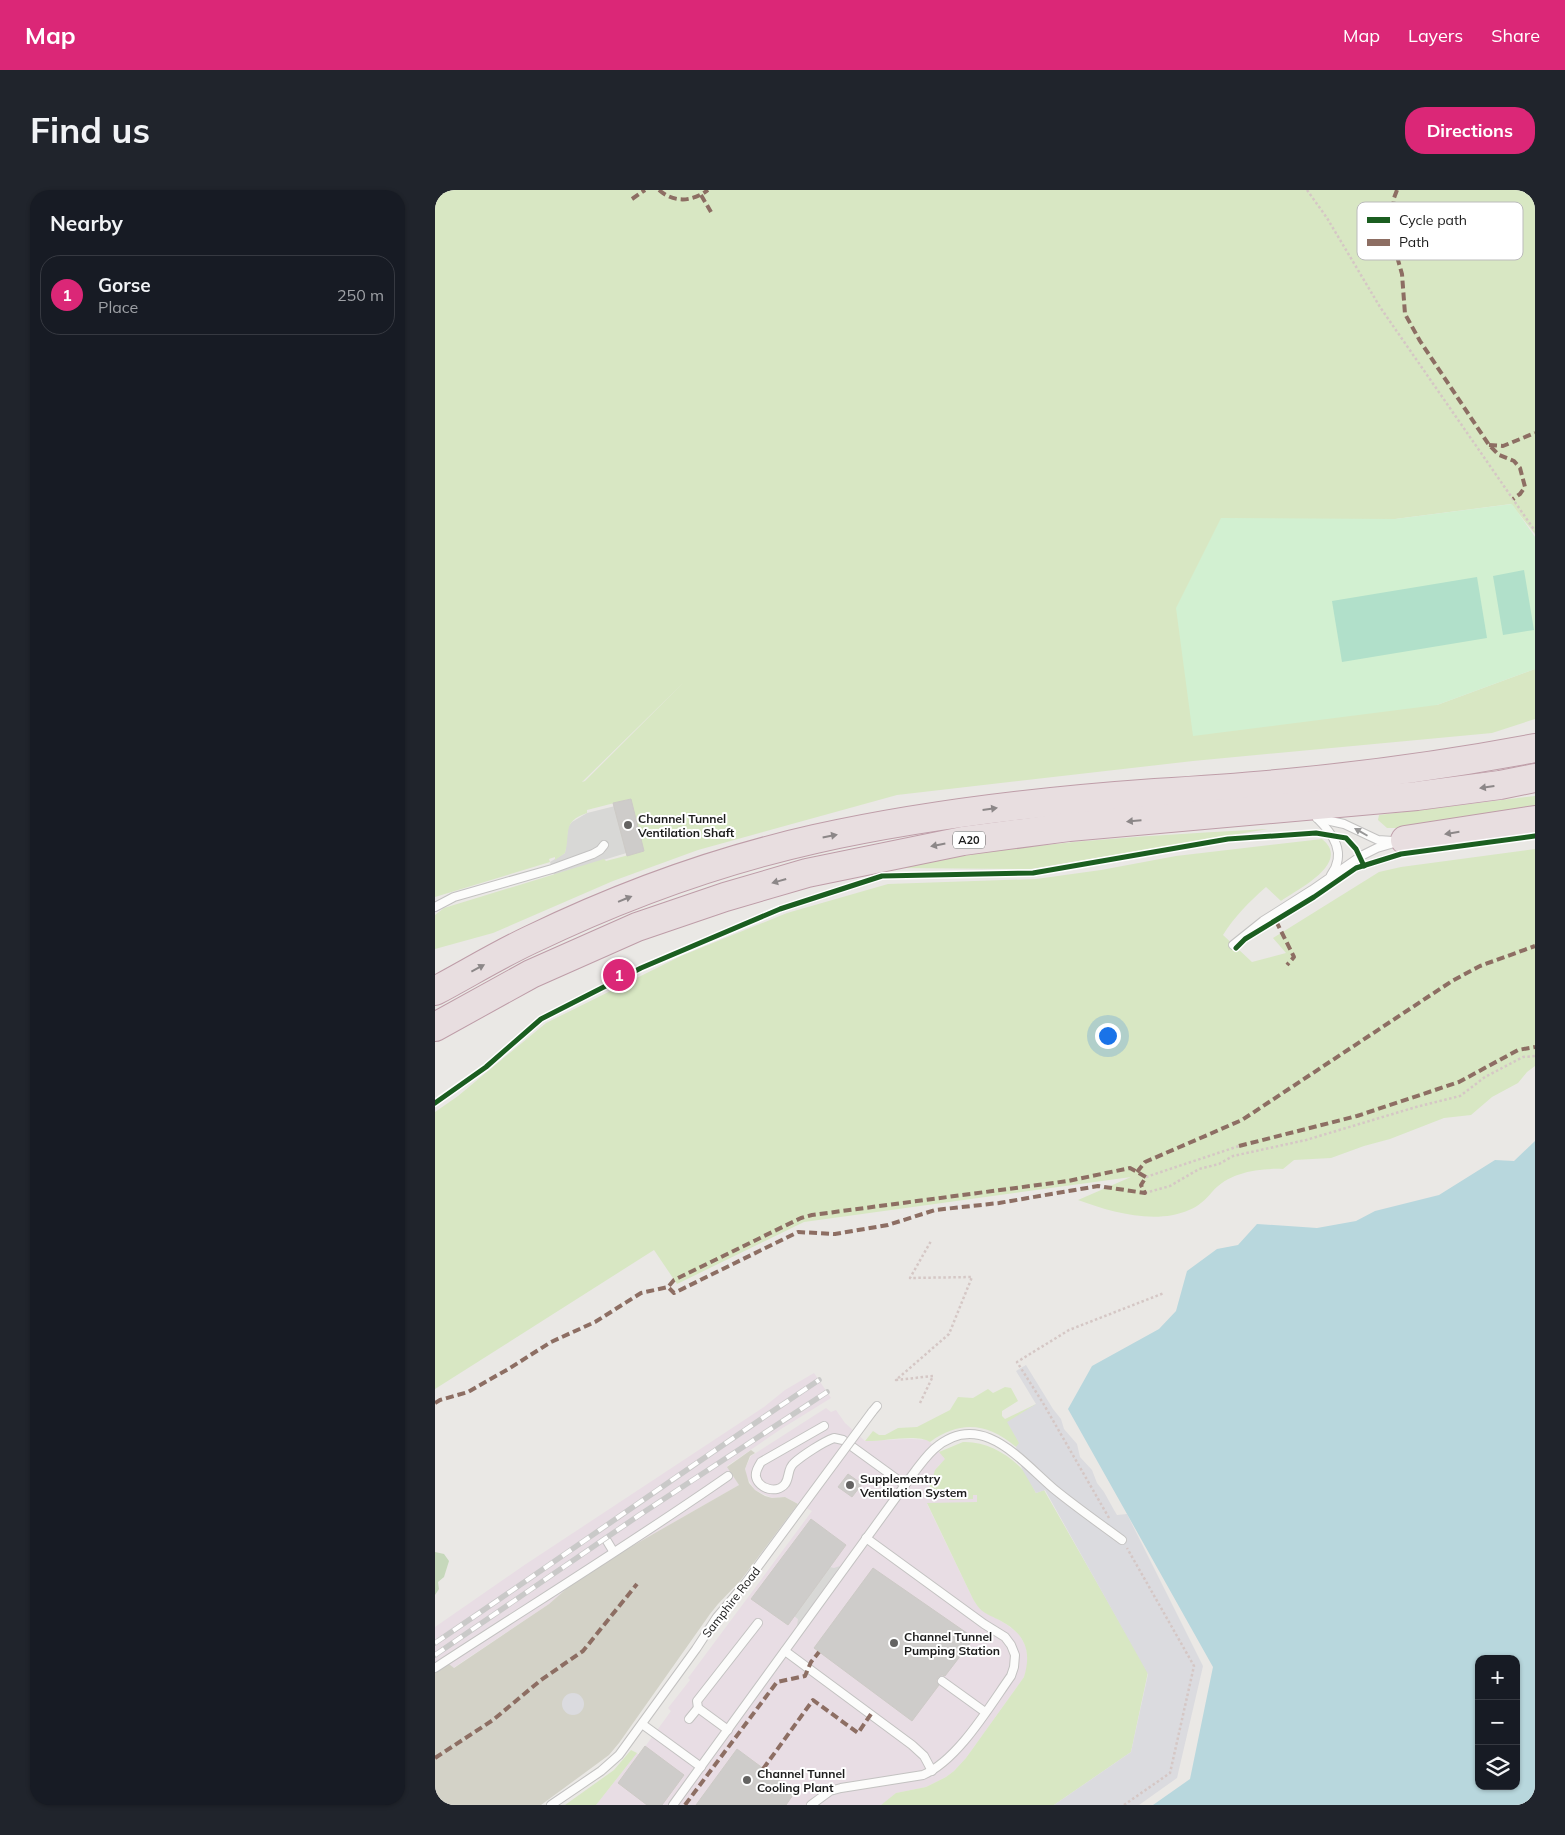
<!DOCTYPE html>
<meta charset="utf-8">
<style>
:root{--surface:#171b24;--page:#20242c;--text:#f1f3f6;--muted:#9ea1a6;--line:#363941;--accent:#db2777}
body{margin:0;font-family:Mulish,sans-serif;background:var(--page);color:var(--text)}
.controls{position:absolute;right:15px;bottom:15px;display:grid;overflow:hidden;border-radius:10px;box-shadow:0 1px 4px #0004}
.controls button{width:45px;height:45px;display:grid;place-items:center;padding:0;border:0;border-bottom:1px solid var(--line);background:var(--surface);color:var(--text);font:25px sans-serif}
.you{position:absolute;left:672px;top:845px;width:18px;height:18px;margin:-12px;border:4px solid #fff;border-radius:50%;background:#1a73e8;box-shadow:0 0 0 8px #1a73e833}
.badge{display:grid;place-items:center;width:32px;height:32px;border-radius:50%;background:var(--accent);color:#fff;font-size:16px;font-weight:700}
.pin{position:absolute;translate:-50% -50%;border:2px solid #fff;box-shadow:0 1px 5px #0006}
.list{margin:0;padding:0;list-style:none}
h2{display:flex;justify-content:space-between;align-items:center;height:65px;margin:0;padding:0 20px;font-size:21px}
h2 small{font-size:16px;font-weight:400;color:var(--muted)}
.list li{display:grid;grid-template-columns:32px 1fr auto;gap:15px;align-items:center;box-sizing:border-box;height:80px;margin:0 10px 10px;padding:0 10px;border:1px solid var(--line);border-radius:20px}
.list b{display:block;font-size:19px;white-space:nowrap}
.list p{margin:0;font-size:16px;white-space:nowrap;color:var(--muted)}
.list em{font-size:16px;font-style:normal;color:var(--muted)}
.icon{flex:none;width:28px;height:28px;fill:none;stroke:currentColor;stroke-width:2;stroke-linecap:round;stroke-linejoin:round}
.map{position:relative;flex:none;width:1100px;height:1615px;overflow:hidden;border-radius:20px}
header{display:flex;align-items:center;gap:30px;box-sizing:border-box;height:70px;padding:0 25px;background:var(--accent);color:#fff}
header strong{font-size:24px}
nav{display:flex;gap:28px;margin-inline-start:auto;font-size:18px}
.intro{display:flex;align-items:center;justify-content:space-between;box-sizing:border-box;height:120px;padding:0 30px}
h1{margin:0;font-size:35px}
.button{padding:12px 22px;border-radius:20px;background:var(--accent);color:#fff;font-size:18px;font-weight:700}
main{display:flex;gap:30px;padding:0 30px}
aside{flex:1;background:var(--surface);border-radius:20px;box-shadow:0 1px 4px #0004}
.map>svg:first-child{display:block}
.industrial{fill:#e8dde4}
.religious{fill:#d8d8d6}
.construction{fill:#d3d2c7}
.grass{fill:#d8e7c3;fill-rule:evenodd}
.forest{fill:#c6d8bb}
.park{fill:#d2f0d1}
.pitch{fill:#b1e0ca}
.plaza{fill:#dbdbdf}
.water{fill:#b8d7dd;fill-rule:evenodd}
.building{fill:#ceccca;stroke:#cdcac6}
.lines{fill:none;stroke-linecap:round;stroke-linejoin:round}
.lane-casing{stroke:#c3c2c1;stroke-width:10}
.highway-casing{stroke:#be9da8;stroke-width:30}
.path{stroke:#d5c7c5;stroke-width:2.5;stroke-dasharray:2.5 2.5;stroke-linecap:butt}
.lane{stroke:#fcfcfb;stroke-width:8}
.highway{stroke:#e8dee0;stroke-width:28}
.rail-casing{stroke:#c9c9c8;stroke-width:5.5}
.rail{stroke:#fff;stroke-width:4;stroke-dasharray:11;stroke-linecap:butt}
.lane-bridge-casing{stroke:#c3c2c1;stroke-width:10;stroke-linecap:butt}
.lane-bridge{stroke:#fcfcfb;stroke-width:8}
.quiet{stroke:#8d6e63;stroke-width:4;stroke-dasharray:8 4;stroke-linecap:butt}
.cycleway-casing{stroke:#fff;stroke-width:8}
.cycleway{stroke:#1b5e20;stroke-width:5}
.oneway{fill:#8c8788}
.oneway2{fill:#979797}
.poi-dot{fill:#646362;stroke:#fff;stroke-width:2}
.labels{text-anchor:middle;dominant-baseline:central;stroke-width:4;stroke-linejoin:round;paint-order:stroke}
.shield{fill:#fff;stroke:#606060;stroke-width:1}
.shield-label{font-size:11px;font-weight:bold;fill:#1c1c1c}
.poi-label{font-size:12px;font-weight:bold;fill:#1c1c1c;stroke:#fff;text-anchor:start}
.street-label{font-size:12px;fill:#1c1c1c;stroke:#fff}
.key{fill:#fff;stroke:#bbb;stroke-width:1}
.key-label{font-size:14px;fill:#1c1c1c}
</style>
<header>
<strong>Map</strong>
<nav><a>Map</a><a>Layers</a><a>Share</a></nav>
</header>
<div class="intro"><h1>Find us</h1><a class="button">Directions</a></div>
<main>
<aside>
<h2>Nearby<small></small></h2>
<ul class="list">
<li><span class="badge">1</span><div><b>Gorse</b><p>Place</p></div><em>250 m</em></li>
</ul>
</aside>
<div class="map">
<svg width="1100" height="1615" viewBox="0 0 1100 1615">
<rect width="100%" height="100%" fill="#eae8e5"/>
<g class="industrial">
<path d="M379 1183 396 1208 346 1239 292 1276 304 1295 164 1375 146 1386 114 1414 18 1478 14 1474 0 1483V1437L88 1376 329 1217 350 1200Z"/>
<path d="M391 1218 396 1222 401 1220 410 1233 430 1251 475 1249 493 1250 511 1269 503 1276 514 1301V1309H538V1305H542L543 1312 492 1314 538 1409 545 1419 571 1434 584 1444 591 1457 593 1474 589 1487 531 1568 519 1581 511 1587 491 1597 461 1603 446 1615H161L202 1563 204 1565 236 1521 233 1518 255 1490 253 1488 377 1321 350 1307 337 1308 320 1300 311 1286 310 1279 316 1266Z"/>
</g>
<g class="religious">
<path d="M196 612 208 658 119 685 115 672 130 663 133 637 137 632 152 623Z"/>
<path d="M405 1376 362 1436 363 1429 359 1426 395 1377 399 1378Z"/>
</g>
<path class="construction" d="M316 1260 320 1263 315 1266 310 1279 314 1293 320 1300 330 1306 337 1308 350 1307 363 1314 306 1390 283 1414 275 1424 184 1553 174 1565 106 1615H0V1483L14 1474 19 1478 114 1414 146 1386 164 1375 304 1295 292 1277Z"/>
<g class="grass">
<path d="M0 0H1100V344L1076 314 960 329 1002 515 1100 479V529L1057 543 758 571 462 605 263 660 178 691 58 743 0 759V725L9 718 169 669 171 671 209 661 195 609 152 620V623C126 632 136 643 130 663L120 670V667L114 669 115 672 0 707ZM249 492 150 591 147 592Z"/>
<path d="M1100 606V621L985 638H952L943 630 944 625Z"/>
<path d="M833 639 596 679 461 678C583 652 709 646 833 639Z"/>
<path d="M887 649C917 673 863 699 846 711L831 697C814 712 800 726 788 745L817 772 851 763 838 748 944 682 966 677 1100 659V876L1092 882 1083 893 1057 907 1036 925 1009 928 955 949 929 956 896 968 859 970 848 979C824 978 794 982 777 1002 770 1010 764 1016 754 1020 720 1035 676 1022 643 1010L696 987 369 1032 242 1094 219 1060 0 1199V922L23 906 111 833 246 766 352 723 453 694 601 689 666 680 741 666Z"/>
<path d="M570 1197 576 1198 583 1211 567 1221V1226L570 1229 601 1214 584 1255 581 1257C552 1233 526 1230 495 1252 482 1243 446 1252 430 1251L438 1241 444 1245H450L463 1238 482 1237 515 1220 523 1207 538 1208 553 1199 558 1203Z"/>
<path d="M528 1252C550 1251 572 1263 587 1279 593 1285 597 1295 601 1303L609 1300 713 1482 696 1562 619 1615H446L461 1603 491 1597 511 1587 519 1581 531 1568 589 1487C597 1461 590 1444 566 1431 559 1427 550 1424 545 1419 542 1416 540 1412 538 1409L492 1313 542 1312V1305H538V1309L514 1310V1301L493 1302 500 1280 510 1269 504 1262Z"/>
<path d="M196 1560 202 1563 161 1615H130L179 1580Z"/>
</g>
<path class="forest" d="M0 1362 9 1364 14 1371 9 1387 3 1392 4 1399 0 1405Z"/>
<path class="park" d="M1077 314 1100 347V479L1002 515 758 546 741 418 786 328 960 329Z"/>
<g class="pitch">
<path d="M1089 380 1099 440 1068 445 1058 386Z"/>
<path d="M1042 387 1052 448 907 472 897 411Z"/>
</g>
<g class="plaza">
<path d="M591 1175 618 1219 626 1229 629 1239 642 1254 645 1267 657 1280 662 1293 669 1302 679 1320 682 1325 692 1324 768 1476 742 1588 704 1615H619L696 1562 713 1484 610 1300 601 1303 587 1279 581 1257 584 1253 572 1232 601 1214 581 1181Z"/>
<circle cx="138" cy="1514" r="11"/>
</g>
<path class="water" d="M1100 951V1615H718L755 1589 778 1477 633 1219 657 1176 724 1139 741 1121 752 1081 782 1059 803 1055 822 1034 882 1038 921 1031 940 1021 1004 1005 1060 970 1079 971ZM1044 1469H1081V1596H1044Z"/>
<g class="building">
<path d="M196 609 209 661 192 666 178 613Z"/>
<path d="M413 1284 427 1294 417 1307 403 1297Z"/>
<path d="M376 1329 411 1355 353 1435 316 1409Z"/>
<path d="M438 1378 539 1448 510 1486 507 1485 503 1487 501 1491 504 1495 477 1531 379 1458Z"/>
<path d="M210 1556 249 1585 227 1615H212L183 1593Z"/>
<path d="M302 1559 360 1602 351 1615H261Z"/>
</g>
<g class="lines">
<g class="lane-casing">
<g id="lane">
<path d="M882 628 909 634 943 650 958 651"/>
<path d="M882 628C898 644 912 663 896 685"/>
<path d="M0 717 19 707 117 679 158 664 165 660 169 655"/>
<path d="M798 755 828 731 877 700 926 666 942 658 966 651"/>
<path d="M437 1222 442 1216"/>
<path d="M389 1236 326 1272C323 1277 320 1282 321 1287 324 1299 342 1304 350 1294 355 1287 352 1279 359 1273 368 1265 388 1252 399 1248L408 1250 470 1295C479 1283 488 1269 499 1259 546 1218 586 1271 619 1299 641 1317 664 1333 687 1350"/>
<path d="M172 1351 178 1361"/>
<path d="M350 1461 477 1555 489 1566 497 1581"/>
<path d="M0 1478C98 1414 197 1353 293 1286"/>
<path d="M507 1491 550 1522"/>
<path d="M254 1529 263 1518"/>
<path d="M207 1534 266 1577"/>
<path d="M293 1540 263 1518 262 1511 323 1433"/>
<path d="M116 1615 166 1581 184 1565 261 1459 282 1427 310 1394"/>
<path d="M238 1615 470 1295"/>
<path d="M376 1615 395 1601 406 1598 488 1585C523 1570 554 1517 576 1486L579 1477 580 1465 576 1455 570 1447 549 1434 431 1348"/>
</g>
</g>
<g class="highway-casing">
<g id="highway">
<path d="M970 650 1100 630"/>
<path d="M0 801C32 784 63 765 95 750 186 706 282 671 380 649 492 624 607 611 720 603 768 600 815 597 863 592 942 584 1021 573 1100 558"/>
<path d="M0 837 96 784 202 737 290 707 372 683 528 651 634 637 982 606 1065 595 1100 588"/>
</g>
</g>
<g class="path">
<path d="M872 0 892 28 945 117 1100 341"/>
<path d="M711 987 804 956"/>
<path d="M710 1003 735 996 764 979 784 974 798 966 871 950 981 917 1025 906 1050 887 1088 867 1100 866"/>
<path d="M485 1213 498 1186 461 1190 514 1144 537 1087 475 1088 496 1051"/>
<path d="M674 1328 608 1213 582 1172 634 1140 729 1103"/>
<path d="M689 1615 735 1583 759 1476 692 1358"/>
</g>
<use href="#lane" class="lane"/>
<use href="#highway" class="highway"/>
<g class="rail-casing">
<g id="rail">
<path d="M0 1453C129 1366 255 1276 384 1190"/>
<path d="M0 1465 203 1326 392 1202"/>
</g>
</g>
<use href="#rail" class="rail"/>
<g class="lane-bridge-casing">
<path id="lane-bridge" d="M310 1394 437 1222"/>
</g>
<use href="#lane-bridge" class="lane-bridge"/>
<g class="quiet">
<path d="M224 0C239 13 257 12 273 0"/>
<path d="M962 0 959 8 957 28 964 37 969 49 963 70 967 84 970 124 985 151 1054 255 1064 265 1079 271 1085 278 1090 297 1085 304 1078 309"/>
<path d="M266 5 276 22"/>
<path d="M197 9 210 0"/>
<path d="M1054 255 1068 256 1100 243"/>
<path d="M841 731 859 767 852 775"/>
<path d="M804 956 922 926 1024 892 1083 860 1100 857"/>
<path d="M702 982 710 972 807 930 1017 791 1045 776 1100 756"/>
<path d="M0 1213 5 1210 33 1202 75 1178 116 1152 160 1132 206 1103 233 1097 239 1103 363 1042 400 1044 453 1035 500 1020 564 1013 663 996 710 1003 706 995 711 987 695 978 633 991 377 1025 366 1028 239 1090 233 1097"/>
<path d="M0 1568 58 1530 106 1490 148 1461 202 1394"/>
<path d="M328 1579 378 1510 423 1543 436 1524"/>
<path d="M250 1615 342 1492 370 1486 376 1472 384 1462"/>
</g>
<g class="cycleway-casing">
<g id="cycleway">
<path d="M801 758 810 749 879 707 921 678 966 664 1100 646"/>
<path d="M0 913 51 877 106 829 206 778 345 719 447 686 598 683 793 649 881 643 911 648 921 659 929 676"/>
</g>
</g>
<use href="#cycleway" class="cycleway"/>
</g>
<defs><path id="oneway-solid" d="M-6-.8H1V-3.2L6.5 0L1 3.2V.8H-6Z" transform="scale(1.25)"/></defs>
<g class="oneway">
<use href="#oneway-solid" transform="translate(1052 597) rotate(172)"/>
<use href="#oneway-solid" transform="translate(555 619) rotate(-8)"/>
<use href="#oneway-solid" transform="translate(699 631) rotate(175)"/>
<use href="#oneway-solid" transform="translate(1017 643) rotate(171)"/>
<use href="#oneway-solid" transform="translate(395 646) rotate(-11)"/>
<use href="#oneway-solid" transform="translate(503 655) rotate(169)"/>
<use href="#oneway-solid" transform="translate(344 691) rotate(164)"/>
<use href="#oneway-solid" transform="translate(190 709) rotate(-22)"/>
<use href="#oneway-solid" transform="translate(43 778) rotate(-28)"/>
</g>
<use class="oneway2" href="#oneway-solid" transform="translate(926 642) rotate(-150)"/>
<g class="poi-dot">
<circle cx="193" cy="635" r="5"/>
<circle cx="415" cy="1295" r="5"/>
<circle cx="459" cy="1453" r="5"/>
<circle cx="312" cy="1590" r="5"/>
</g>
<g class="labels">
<rect class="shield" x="518" y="641.5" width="32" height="17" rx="4"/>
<g class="shield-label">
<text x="534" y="650">A20</text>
</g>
<g class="poi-label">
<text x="203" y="628">Channel Tunnel<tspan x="203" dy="14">Ventilation Shaft</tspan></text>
<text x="425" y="1288">Supplementry<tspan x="425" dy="14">Ventilation System</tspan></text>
<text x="469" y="1446">Channel Tunnel<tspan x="469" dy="14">Pumping Station</tspan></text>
<text x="322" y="1583">Channel Tunnel<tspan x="322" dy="14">Cooling Plant</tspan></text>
</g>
<g class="street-label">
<text transform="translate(296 1412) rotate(-52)">Samphire Road</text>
</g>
</g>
<rect x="922" y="12" width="166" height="58" rx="8" class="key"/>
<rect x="932" y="27" width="23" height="6" fill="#1b5e20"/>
<rect x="932" y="49" width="23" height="7" fill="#8d6e63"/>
<g class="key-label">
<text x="964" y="35">Cycle path</text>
<text x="964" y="57">Path</text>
</g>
</svg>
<div class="controls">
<button>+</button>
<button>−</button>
<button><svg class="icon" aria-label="layers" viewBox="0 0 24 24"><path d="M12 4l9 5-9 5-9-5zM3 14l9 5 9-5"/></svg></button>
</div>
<div class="you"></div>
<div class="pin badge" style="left:184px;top:785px">1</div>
</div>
</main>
